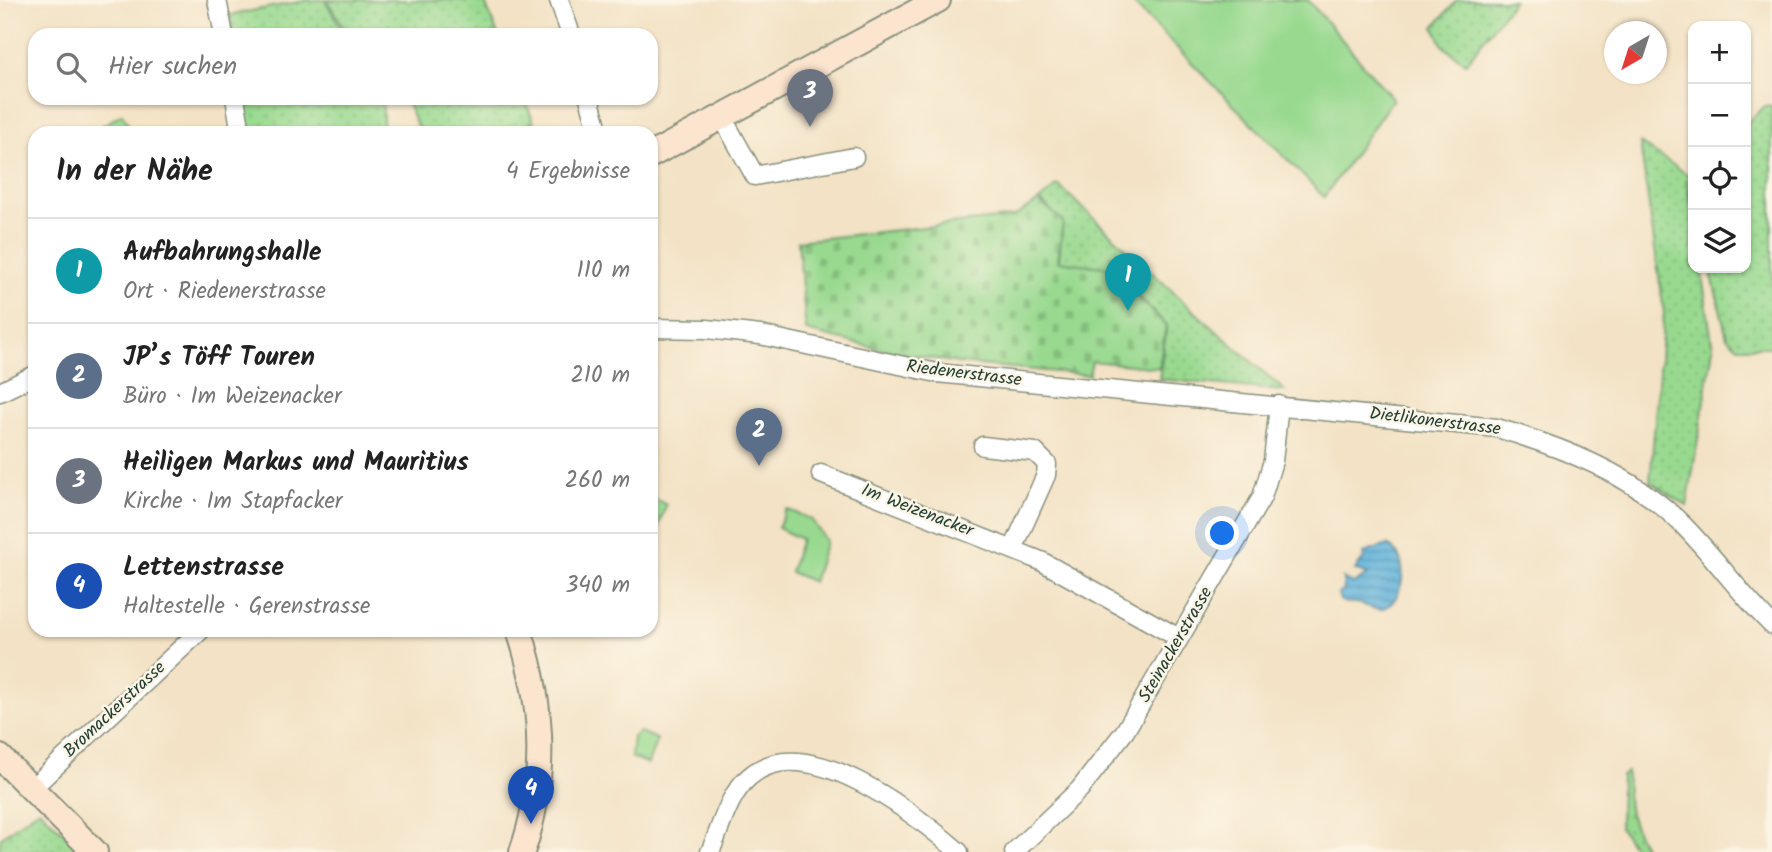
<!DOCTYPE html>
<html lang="de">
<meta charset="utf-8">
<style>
:root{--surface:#fff;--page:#f6f6f6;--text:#222;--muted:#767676;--line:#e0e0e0;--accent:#b5179e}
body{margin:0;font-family:Kalam,sans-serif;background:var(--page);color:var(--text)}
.controls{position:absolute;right:21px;top:21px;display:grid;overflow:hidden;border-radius:14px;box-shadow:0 2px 5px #0004}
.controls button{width:63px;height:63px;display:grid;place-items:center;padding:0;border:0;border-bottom:2px solid var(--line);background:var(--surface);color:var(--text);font:35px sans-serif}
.compass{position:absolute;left:1604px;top:21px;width:63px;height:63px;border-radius:50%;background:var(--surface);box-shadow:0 2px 5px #0004;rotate:219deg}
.you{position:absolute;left:1223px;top:534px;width:24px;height:24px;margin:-18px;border:5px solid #fff;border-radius:50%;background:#1a73e8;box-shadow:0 0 0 10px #1a73e833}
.badge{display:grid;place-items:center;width:46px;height:46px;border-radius:50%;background:var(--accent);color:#fff;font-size:23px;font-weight:700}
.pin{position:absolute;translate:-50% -58px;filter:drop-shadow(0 2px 4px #0008)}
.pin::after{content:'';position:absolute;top:37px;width:24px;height:21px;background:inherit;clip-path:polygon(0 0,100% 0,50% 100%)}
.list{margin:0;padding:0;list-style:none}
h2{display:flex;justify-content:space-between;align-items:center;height:91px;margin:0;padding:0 28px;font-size:30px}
h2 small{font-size:23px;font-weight:400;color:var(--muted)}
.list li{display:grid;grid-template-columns:46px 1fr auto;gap:21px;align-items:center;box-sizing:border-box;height:105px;padding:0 28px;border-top:2px solid var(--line)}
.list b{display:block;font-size:26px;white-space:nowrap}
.list p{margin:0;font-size:23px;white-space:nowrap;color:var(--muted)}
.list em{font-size:23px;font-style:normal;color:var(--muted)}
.icon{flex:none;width:38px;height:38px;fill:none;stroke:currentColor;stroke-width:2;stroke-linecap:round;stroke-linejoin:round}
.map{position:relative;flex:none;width:1772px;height:852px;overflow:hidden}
.search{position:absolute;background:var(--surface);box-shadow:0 2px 5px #0004;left:28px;top:28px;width:630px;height:77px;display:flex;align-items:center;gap:18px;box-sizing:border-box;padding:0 24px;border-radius:21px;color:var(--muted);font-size:26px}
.panel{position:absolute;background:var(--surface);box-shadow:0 2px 5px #0004;left:28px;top:126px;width:630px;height:511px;border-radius:21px}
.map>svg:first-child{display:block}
.grass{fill:url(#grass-dots);stroke:#5c8b62;stroke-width:2}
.cemetery{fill:url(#cemetery-stones);stroke:#5c8b62;stroke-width:2}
.green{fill:#98d98f;stroke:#5c8b62;stroke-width:2}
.water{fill:url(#water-rules);stroke:#407888;stroke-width:2}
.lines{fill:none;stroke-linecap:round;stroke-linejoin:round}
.street-casing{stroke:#89907c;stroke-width:21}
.secondary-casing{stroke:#89907c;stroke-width:28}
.street{stroke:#fff;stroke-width:18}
.secondary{stroke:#fce5cf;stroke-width:24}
.labels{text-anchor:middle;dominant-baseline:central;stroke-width:5;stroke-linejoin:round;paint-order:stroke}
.street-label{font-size:18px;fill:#1f3d34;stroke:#fcf5e5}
</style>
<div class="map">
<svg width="1772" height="852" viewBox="0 0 1772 852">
<defs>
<pattern id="grass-dots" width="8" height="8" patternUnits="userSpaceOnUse" patternTransform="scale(1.75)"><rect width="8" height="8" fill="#98d98f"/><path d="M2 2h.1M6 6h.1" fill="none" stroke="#83bb7c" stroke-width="1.8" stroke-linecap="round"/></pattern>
<pattern id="cemetery-stones" width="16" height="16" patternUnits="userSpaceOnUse" patternTransform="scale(1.75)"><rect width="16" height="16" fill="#98d98f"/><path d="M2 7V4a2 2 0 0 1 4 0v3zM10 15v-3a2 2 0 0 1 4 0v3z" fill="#83bb7c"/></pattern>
<pattern id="water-rules" width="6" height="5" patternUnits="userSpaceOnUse" patternTransform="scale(1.75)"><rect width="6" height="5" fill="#60b2db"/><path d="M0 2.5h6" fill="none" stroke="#4f92b2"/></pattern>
</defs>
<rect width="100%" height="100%" fill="#fcf5e5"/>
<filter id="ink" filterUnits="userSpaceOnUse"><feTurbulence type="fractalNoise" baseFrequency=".0143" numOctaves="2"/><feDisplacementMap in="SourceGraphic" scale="14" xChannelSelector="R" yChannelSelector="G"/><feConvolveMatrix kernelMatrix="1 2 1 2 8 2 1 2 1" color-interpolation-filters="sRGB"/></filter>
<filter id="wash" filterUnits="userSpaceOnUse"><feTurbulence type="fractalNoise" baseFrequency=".00686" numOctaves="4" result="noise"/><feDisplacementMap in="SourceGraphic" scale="28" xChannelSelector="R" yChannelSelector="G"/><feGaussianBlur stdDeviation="1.57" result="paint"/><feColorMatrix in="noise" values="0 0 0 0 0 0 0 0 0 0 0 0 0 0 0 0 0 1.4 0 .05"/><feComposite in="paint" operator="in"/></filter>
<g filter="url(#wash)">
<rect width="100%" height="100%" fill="#f3e2c5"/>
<g class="grass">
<path d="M309 0H325L345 35H233L230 15Z"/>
<path d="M327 0H484L498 35H348Z"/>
<path d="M1457 0H1514L1466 63 1443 46 1434 27Z"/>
<path d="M243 98H379L383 108V133H249Z"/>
<path d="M405 98H524L534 122 510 133H420Z"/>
<path d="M1765 106 1772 107V347H1738L1727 337 1710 268H1746V124Z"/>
<path d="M1640 143 1690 176 1693 173V203L1686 179 1693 220V268H1701L1713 349 1687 506 1650 482 1664 312Z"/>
<path d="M1058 185 1186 304 1285 391 1159 379 1167 325 1110 268 1059 261 1063 222 1040 200Z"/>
<path d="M1627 772C1625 805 1631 824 1647 852H1637L1620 828 1621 776Z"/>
<path d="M39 809 83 852H0V838Z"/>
</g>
<path class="cemetery" d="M1039 201 1063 221 1058 261 1109 268 1166 325 1159 368 1092 361 1089 375 958 363 879 349 806 331 798 241 1014 217Z"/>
<g class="green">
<path d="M1130 0H1308L1393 99 1324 197Z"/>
<path d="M122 114 133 133H90Z"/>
<path d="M651 496 666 505 655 536H651Z"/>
<path d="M786 509 811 519 826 541 813 582 790 572 801 539 778 528Z"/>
<path d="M640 732 657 739 648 764 631 757 633 737Z"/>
</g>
<path class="water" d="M1387 545C1412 555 1404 603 1382 609 1374 611 1368 606 1361 604 1353 601 1347 606 1340 600L1338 594 1344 590 1343 578 1353 584 1367 575 1355 570 1364 558V553Z"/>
</g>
<g filter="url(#ink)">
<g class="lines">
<g class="street-casing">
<g id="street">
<path d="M217 0 224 35"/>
<path d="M559 0 571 35"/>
<path d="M235 98 241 133"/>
<path d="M589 98 599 133"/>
<path d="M722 117 755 176 854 157"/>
<path d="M651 328 707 329 760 335 937 373 1497 428C1564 448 1632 474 1682 524 1714 556 1740 594 1772 625"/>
<path d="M0 392 35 375"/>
<path d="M983 446 1035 452 1047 464 1046 475 1013 549"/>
<path d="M821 474 1041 561 1179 638"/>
<path d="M30 790 201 630"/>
<path d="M710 852C721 828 728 795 749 777 806 727 915 814 959 852"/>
<path d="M1014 852 1080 789 1125 731 1262 497 1273 461 1279 405"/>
</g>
</g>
<g class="secondary-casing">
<g id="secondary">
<path d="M651 155 938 0"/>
<path d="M519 630C543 703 548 778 522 852"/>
<path d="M0 757 95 852"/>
</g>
</g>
<use href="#street" class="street"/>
<use href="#secondary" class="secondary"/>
</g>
</g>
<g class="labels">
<g class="street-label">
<text transform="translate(964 374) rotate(7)">Riedenerstrasse</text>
<text transform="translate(1435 422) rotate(7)">Dietlikonerstrasse</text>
<text transform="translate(917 511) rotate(21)">Im Weizenacker</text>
<text transform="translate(1176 645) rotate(-60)">Steinackerstrasse</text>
<text transform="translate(115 710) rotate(-43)">Bromackerstrasse</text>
</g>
</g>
</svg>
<div class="controls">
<button>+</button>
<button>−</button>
<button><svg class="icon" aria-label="locate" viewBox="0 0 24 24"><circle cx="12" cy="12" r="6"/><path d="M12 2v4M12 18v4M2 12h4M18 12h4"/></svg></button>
<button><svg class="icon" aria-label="layers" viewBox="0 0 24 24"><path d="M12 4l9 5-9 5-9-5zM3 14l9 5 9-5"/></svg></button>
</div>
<svg class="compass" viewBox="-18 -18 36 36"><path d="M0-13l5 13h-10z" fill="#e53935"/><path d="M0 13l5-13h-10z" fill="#767676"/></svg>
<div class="you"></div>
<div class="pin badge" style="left:1128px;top:311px;background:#0f9aa8">1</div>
<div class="pin badge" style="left:759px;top:466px;background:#5c6f8a">2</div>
<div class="pin badge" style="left:810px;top:127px;background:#6b7280">3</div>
<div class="pin badge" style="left:531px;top:824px;background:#1a4fb4">4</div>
<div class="search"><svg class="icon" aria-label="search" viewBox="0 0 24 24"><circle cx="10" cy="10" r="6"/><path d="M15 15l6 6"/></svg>Hier suchen</div>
<section class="panel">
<h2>In der Nähe<small>4 Ergebnisse</small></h2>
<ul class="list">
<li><span class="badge" style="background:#0f9aa8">1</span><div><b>Aufbahrungshalle</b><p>Ort · Riedenerstrasse</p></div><em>110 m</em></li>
<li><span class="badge" style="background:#5c6f8a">2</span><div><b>JP’s Töff Touren</b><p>Büro · Im Weizenacker</p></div><em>210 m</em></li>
<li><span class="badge" style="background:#6b7280">3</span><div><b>Heiligen Markus und Mauritius</b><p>Kirche · Im Stapfacker</p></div><em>260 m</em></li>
<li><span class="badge" style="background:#1a4fb4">4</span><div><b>Lettenstrasse</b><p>Haltestelle · Gerenstrasse</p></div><em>340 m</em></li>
</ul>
</section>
</div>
